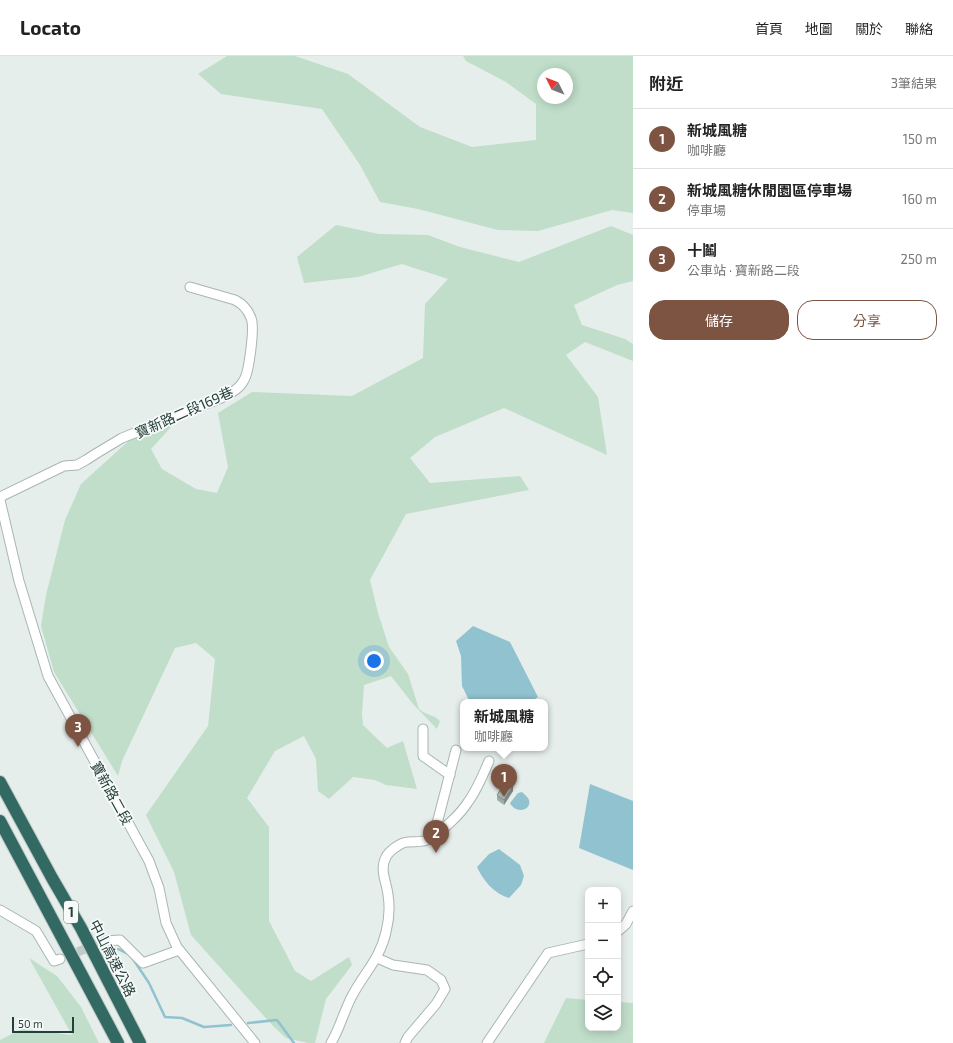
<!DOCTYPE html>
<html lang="zh-TW">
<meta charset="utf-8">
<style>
:root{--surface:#fff;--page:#f6f6f6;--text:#222;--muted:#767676;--line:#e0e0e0;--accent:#7c5441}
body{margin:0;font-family:"Exo 2","Noto Sans TC",sans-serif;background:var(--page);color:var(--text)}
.controls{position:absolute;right:12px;bottom:12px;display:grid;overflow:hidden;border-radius:8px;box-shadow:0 2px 10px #0003}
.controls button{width:36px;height:36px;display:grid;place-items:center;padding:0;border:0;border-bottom:1px solid var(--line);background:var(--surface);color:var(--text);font:20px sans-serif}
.compass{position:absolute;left:537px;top:12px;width:36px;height:36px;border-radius:50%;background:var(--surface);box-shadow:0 2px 10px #0003;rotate:312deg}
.scale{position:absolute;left:12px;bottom:10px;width:62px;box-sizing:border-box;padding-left:4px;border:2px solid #253f3a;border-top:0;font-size:11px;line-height:14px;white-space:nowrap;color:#253f3a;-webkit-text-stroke:3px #f6faf9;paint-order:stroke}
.you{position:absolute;left:374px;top:605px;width:14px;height:14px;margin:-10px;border:3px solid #fff;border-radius:50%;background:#1a73e8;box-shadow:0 0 0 6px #1a73e833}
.badge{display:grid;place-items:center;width:26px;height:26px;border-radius:50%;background:var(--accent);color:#fff;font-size:13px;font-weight:700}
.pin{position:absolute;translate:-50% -33px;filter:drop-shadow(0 1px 2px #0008)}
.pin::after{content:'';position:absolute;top:21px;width:14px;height:12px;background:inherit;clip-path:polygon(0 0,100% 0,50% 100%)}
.popup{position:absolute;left:460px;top:643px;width:88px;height:52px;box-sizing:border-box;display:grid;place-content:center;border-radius:8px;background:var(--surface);filter:drop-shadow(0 1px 3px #0005);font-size:13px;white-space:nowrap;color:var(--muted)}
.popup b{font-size:15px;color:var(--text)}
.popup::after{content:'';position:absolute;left:50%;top:100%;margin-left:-8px;border:8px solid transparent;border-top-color:var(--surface)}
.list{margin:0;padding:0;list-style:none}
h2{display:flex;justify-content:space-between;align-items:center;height:52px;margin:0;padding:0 16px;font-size:17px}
h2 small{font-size:13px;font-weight:400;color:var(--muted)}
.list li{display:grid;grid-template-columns:26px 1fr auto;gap:12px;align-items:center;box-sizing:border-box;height:60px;padding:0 16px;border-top:1px solid var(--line)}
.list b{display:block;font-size:15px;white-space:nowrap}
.list p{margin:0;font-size:13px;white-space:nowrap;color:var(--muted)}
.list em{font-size:13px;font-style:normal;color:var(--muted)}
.actions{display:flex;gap:8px;padding:12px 16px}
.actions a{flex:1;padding:9px 0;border:1px solid var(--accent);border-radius:16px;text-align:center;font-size:14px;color:var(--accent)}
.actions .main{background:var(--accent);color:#fff}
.icon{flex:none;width:22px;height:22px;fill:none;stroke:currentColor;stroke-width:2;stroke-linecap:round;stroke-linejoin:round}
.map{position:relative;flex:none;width:633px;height:987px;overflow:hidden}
header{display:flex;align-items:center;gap:24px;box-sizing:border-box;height:56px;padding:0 20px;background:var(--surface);border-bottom:1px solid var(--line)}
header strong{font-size:19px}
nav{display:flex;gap:22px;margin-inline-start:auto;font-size:14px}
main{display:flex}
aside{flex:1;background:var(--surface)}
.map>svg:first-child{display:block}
.green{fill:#c0deca;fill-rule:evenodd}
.water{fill:#91c2cf}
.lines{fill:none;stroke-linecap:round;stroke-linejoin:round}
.stream{stroke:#91c2cf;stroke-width:2.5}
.minor-tunnel{stroke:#bfcbc8;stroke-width:9;stroke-dasharray:9 4.5;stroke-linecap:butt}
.minor-casing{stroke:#a8b6b2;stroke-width:11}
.highway-casing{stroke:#c2c9c8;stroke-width:14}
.minor{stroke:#fff;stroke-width:9}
.highway{stroke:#326a63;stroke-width:12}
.wall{fill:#a1ada9}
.shaded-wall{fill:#838d89}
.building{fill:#bbc9c4;stroke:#838d89}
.labels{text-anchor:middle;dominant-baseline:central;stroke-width:3.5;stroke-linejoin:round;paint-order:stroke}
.shield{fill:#f6faf9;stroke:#647773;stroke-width:1}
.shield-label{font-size:13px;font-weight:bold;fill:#253f3a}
.street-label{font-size:14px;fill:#253f3a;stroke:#f6faf9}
</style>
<header>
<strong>Locato</strong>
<nav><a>首頁</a><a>地圖</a><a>關於</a><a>聯絡</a></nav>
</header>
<main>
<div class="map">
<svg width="633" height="987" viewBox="0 0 633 987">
<rect width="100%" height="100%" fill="#e6eeeb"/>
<g class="green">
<path d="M227 0H295L348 18 420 71 472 91 536 84V48L506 26 466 5 463 0H633V157L612 154 538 175 498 174 418 153 380 146 360 109 322 53 221 38 198 18ZM543 18H567V42H543Z"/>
<path d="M336 169 379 178 428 179 460 191 519 206 611 170 633 179V225L617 229 574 249 582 269 625 283 633 288V305L585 286 566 299 598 341 607 399 504 352 435 381 410 402 430 427 520 420 529 434 406 458 370 524 378 557 389 591 408 618 419 653 425 657 435 661 440 665 437 673 413 648 391 620 364 629 362 658 363 669 387 692 403 685 417 733 386 729 375 724 353 721 329 743 318 735 316 703 304 680 275 695 247 742 269 771V865L295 915 311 925 349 901 352 909 326 943 315 987H308L286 982 273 970 191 879 174 816 146 759 208 670 215 603 196 587 175 592 122 705 118 720 54 616 41 570 46 539 65 464 81 428 133 381 182 359 151 393 162 413 196 433 217 437 228 411 218 357 252 336 352 340 423 302 425 248 448 223 402 208 358 221 304 227 297 201Z"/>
<path d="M29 902 57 920 81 951 99 987H0V984L22 973 72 979Z"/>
<path d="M566 942 588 944V972H618V946L633 947V987H544Z"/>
</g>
<g class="water">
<path d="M473 570 510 586 538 641 530 646H470L462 630 461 600 456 585Z"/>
<path d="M590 728 633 745V814L579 792Z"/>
<path d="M522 736C524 738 528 741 529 744 532 755 515 758 510 747L518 737Z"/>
<path d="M499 793 520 809 524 820 521 829 509 842C494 838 483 824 477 811L489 798Z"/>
</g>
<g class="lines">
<g class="stream">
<path d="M118 893 130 899"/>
<path d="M133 903 149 927 165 961 182 962 204 971 231 969"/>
<path d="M248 967 277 964 294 987"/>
</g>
<path class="minor-tunnel" d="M65 901 105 885"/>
<g class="minor-casing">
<g id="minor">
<path d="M0 441 64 410 77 409 86 404 97 397 122 382 219 343C229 338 239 334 244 324 249 316 255 271 251 262 248 254 243 248 235 244L190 231"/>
<path d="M0 444 19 525 48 620 149 805 159 832 166 867 177 891 255 987"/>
<path d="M423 673V700L450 719"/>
<path d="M434 779 456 694"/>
<path d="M0 854 36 875 54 905 60 903"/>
<path d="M618 875 626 868 633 855"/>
<path d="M105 885 120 884 143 907 179 894"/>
<path d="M377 902 393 909 427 914 441 924 445 933 436 948 408 981 405 987"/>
<path d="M331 987C340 972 344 955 352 940 364 917 380 903 386 876 389 864 390 851 388 839 387 827 379 814 386 801 389 795 401 786 408 786 414 785 423 787 429 783 442 775 460 759 468 746 477 734 483 719 489 705"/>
<path d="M487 987 548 897 588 888"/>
</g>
</g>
<g class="highway-casing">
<g id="highway">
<path d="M0 726 52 822 81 872 140 987"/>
<path d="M0 765 118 987"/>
</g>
</g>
<use href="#minor" class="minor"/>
<use href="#highway" class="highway"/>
</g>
<path class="wall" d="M513 735 504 749 497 744V739Z"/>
<path class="shaded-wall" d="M513 731V735L504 749V744Z"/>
<path class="building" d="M506 726 513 731 504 744 497 739Z"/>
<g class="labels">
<rect class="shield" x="64" y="845" width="14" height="22" rx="3"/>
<g class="shield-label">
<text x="71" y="856">1</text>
</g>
<g class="street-label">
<text transform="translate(184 356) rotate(-24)">寶新路二段169巷</text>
<text transform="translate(112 737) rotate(61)">寶新路二段</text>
<text transform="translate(113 902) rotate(63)">中山高速公路</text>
</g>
</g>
</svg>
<div class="controls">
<button>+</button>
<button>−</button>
<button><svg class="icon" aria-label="locate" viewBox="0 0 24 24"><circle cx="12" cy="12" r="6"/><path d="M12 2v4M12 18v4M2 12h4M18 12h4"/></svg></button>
<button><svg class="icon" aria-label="layers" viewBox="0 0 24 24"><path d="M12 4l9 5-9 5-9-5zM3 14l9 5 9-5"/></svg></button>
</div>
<svg class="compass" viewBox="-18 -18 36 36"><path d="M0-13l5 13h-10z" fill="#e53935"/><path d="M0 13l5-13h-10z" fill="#767676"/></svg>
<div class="scale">50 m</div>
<div class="you"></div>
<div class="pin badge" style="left:504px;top:741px">1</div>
<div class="popup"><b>新城風糖</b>咖啡廳</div>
<div class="pin badge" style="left:436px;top:797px">2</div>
<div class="pin badge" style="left:78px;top:691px">3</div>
</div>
<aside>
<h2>附近<small>3筆結果</small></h2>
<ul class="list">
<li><span class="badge">1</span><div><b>新城風糖</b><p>咖啡廳</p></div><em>150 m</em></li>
<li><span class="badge">2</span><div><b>新城風糖休閒園區停車場</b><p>停車場</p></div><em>160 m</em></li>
<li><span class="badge">3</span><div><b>十鬮</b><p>公車站 · 寶新路二段</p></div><em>250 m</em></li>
</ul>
<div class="actions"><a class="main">儲存</a><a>分享</a></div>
</aside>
</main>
